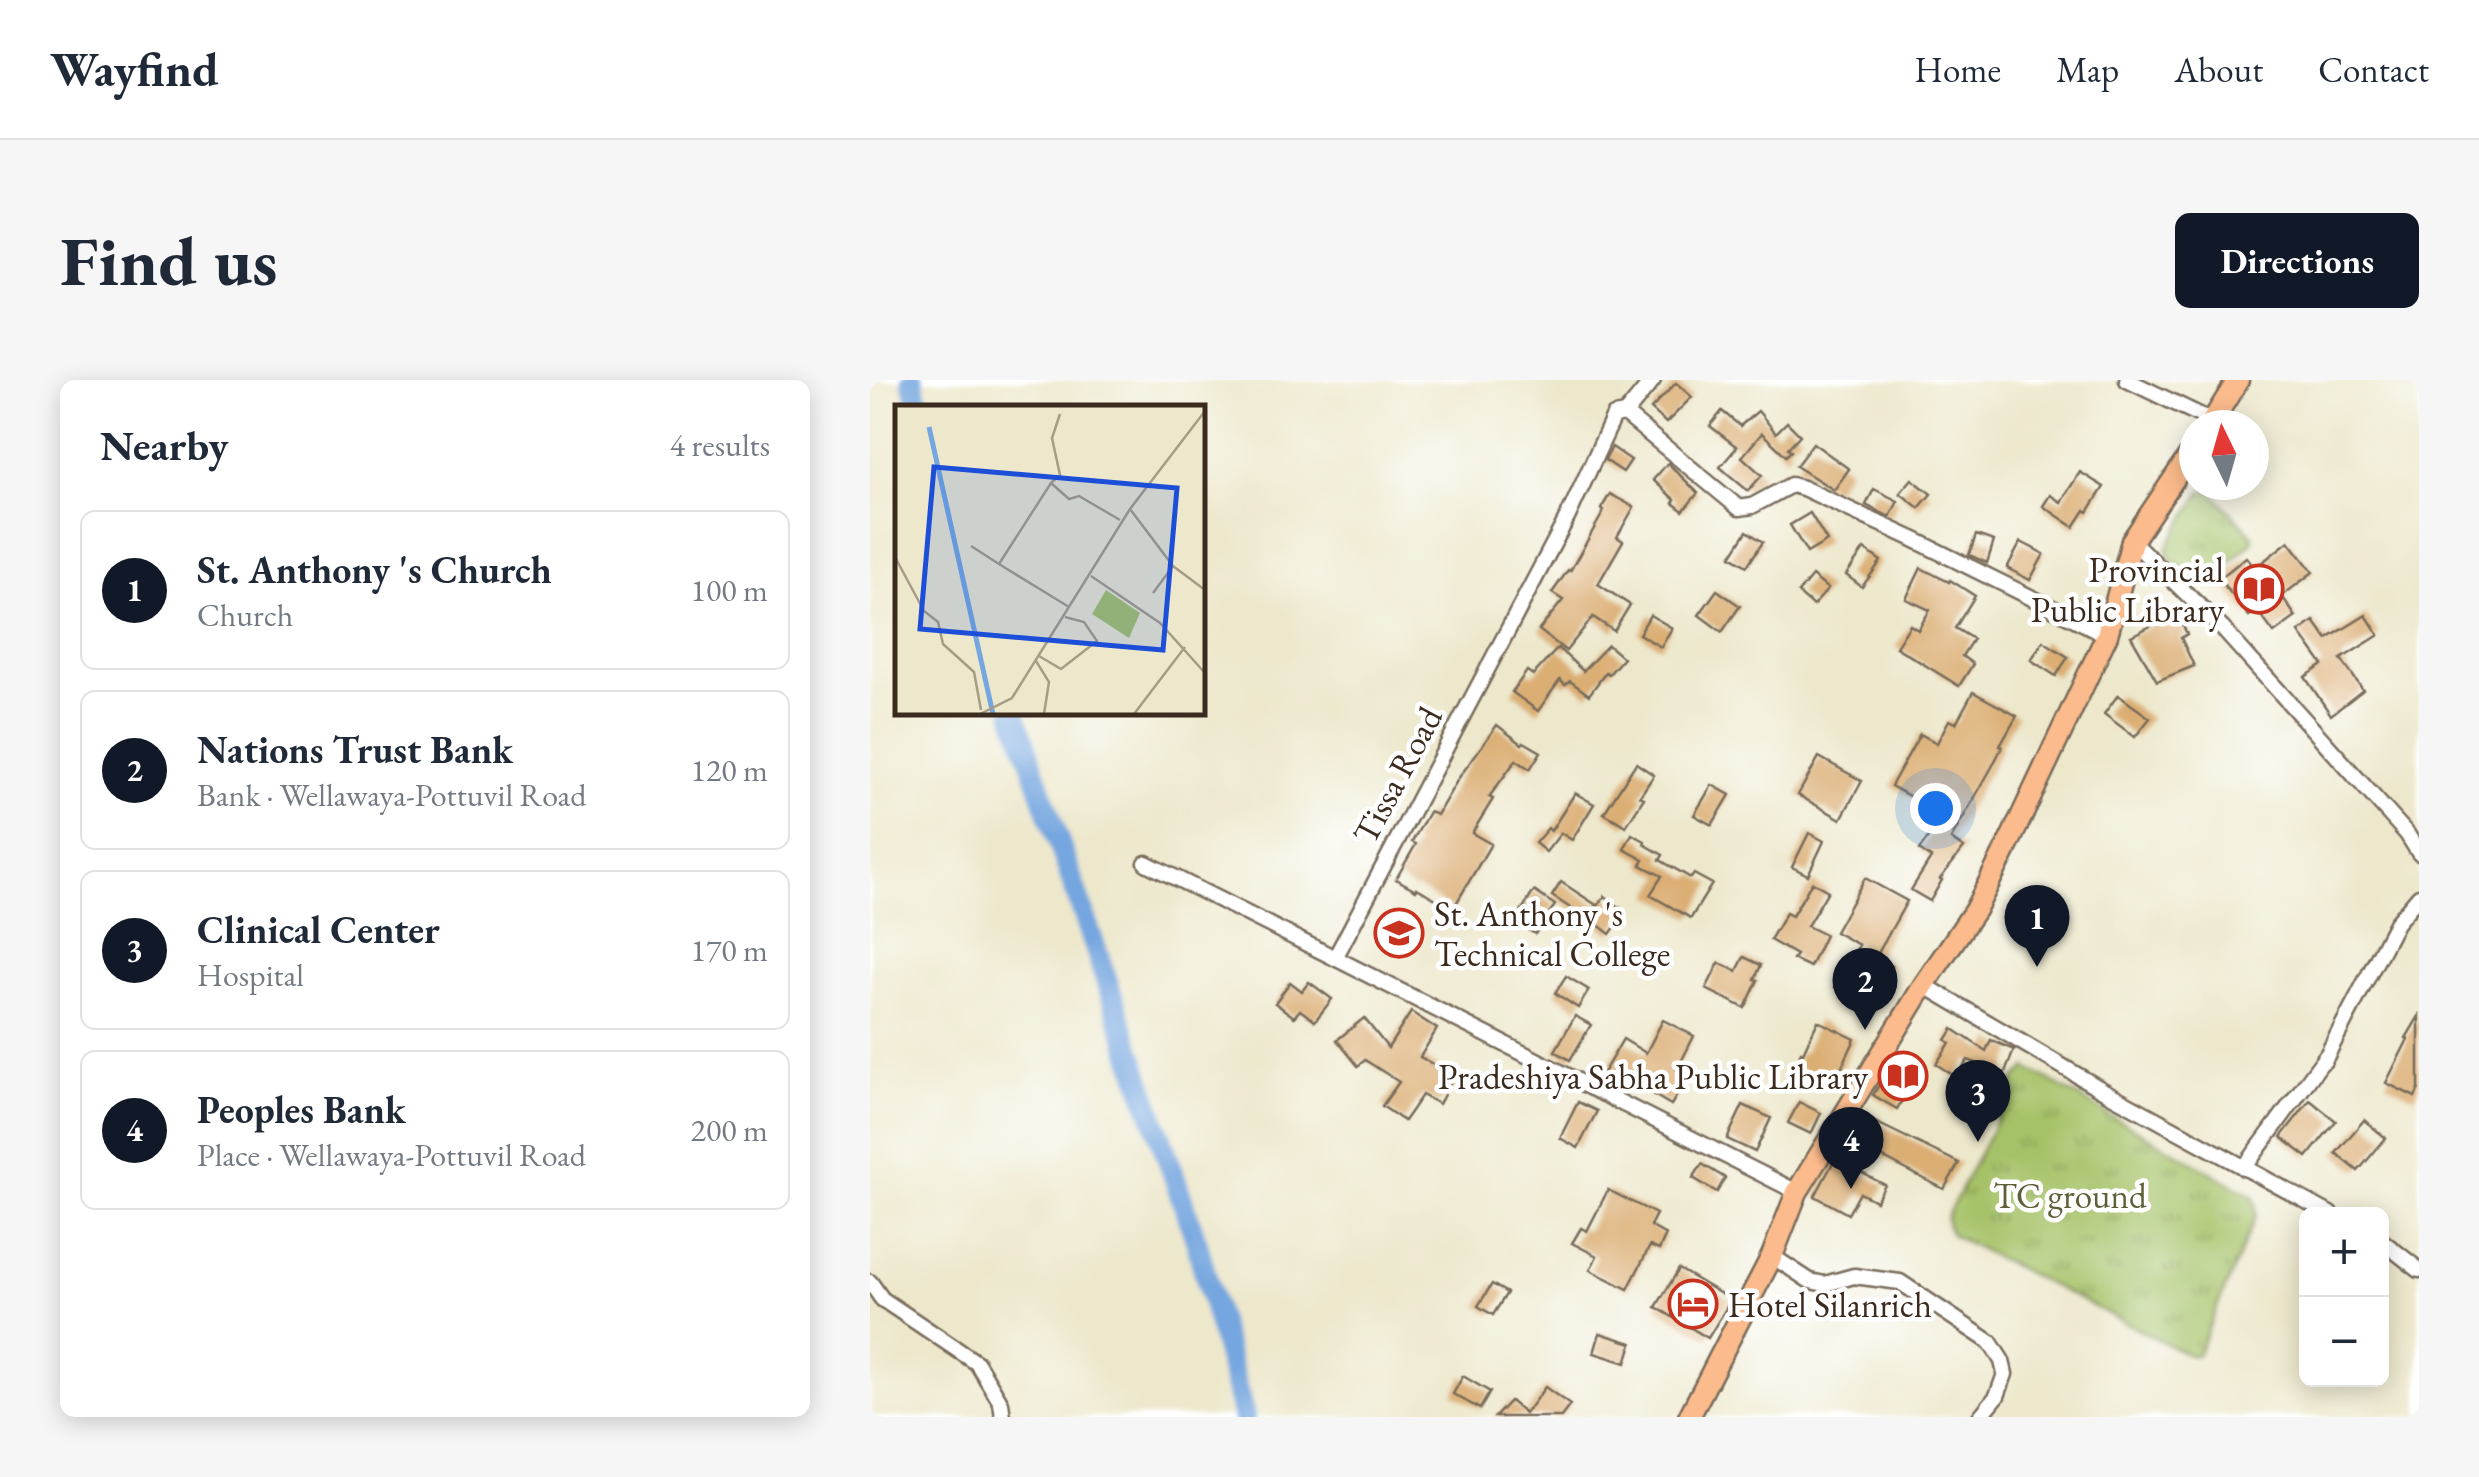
<!DOCTYPE html>
<meta charset="utf-8">
<style>
:root{--surface:#fff;--page:#f6f6f7;--text:#1f2937;--muted:#747a83;--line:#e0e1e3;--accent:#111827}
body{margin:0;font-family:"EB Garamond",serif;background:var(--page);color:var(--text)}
.controls{position:absolute;right:30px;bottom:30px;display:grid;overflow:hidden;border-radius:15px;box-shadow:0 5px 25px #0003}
.controls button{width:90px;height:90px;display:grid;place-items:center;padding:0;border:0;border-bottom:2px solid var(--line);background:var(--surface);color:var(--text);font:50px sans-serif}
.compass{position:absolute;left:1309px;top:30px;width:90px;height:90px;border-radius:50%;background:var(--surface);box-shadow:0 5px 25px #0003;rotate:355deg}
.you{position:absolute;left:1065px;top:428px;width:35px;height:35px;margin:-25px;border:8px solid #fff;border-radius:50%;background:#1a73e8;box-shadow:0 0 0 15px #1a73e833}
.badge{display:grid;place-items:center;width:65px;height:65px;border-radius:50%;background:var(--accent);color:#fff;font-size:32px;font-weight:700}
.pin{position:absolute;translate:-50% -82px;filter:drop-shadow(0 2px 5px #0008)}
.pin::after{content:'';position:absolute;top:52px;width:35px;height:30px;background:inherit;clip-path:polygon(0 0,100% 0,50% 100%)}
.list{margin:0;padding:0;list-style:none}
h2{display:flex;justify-content:space-between;align-items:center;height:130px;margin:0;padding:0 40px;font-size:42px}
h2 small{font-size:32px;font-weight:400;color:var(--muted)}
.list li{display:grid;grid-template-columns:65px 1fr auto;gap:30px;align-items:center;box-sizing:border-box;height:160px;margin:0 20px 20px;padding:0 20px;border:2px solid var(--line);border-radius:15px}
.list b{display:block;font-size:38px;white-space:nowrap}
.list p{margin:0;font-size:32px;white-space:nowrap;color:var(--muted)}
.list em{font-size:32px;font-style:normal;color:var(--muted)}
.map{position:relative;flex:none;width:1549px;height:1037px;overflow:hidden;border-radius:15px}
header{display:flex;align-items:center;gap:60px;box-sizing:border-box;height:140px;padding:0 50px;background:var(--surface);border-bottom:2px solid var(--line)}
header strong{font-size:48px}
nav{display:flex;gap:55px;margin-inline-start:auto;font-size:35px}
.intro{display:flex;align-items:center;justify-content:space-between;box-sizing:border-box;height:240px;padding:0 60px}
h1{margin:0;font-size:70px}
.button{padding:25px 45px;border-radius:15px;background:var(--accent);color:#fff;font-size:35px;font-weight:700}
main{display:flex;gap:60px;padding:0 60px}
aside{flex:1;background:var(--surface);border-radius:15px;box-shadow:0 5px 25px #0003}
.map>svg:first-child{display:block}
.park{fill:url(#park-tufts);stroke:#707643;stroke-width:2.5}
.lines{fill:none;stroke-linecap:round;stroke-linejoin:round}
.river{stroke:#74a6df;stroke-width:22}
.building{fill:#dbae73}
.minor-casing{stroke:#796c5b;stroke-width:19}
.highway-casing{stroke:#796c5b;stroke-width:25}
.minor{stroke:#fff;stroke-width:14}
.highway{stroke:#fbbb8c;stroke-width:20}
.labels{text-anchor:middle;dominant-baseline:central;stroke-width:9;stroke-linejoin:round;paint-order:stroke}
.poi-label{font-size:35px;fill:#3b2a1e;stroke:#fff;text-anchor:end}
.street-label{font-size:35px;fill:#3b2a1e;stroke:#fff}
.park-label{font-size:35px;fill:#605f38;stroke:#fff}
.inset-river{fill:none;stroke:#74a6df;stroke-width:5}
.inset-road{fill:none;stroke:#a69c86;stroke-width:2.5}
.view{fill:#1d4ed8;fill-opacity:0.15;stroke:#1d4ed8;stroke-width:5}
.inset-edge{fill:none;stroke:#3b2a1e;stroke-width:5}
</style>
<header>
<strong>Wayfind</strong>
<nav><a>Home</a><a>Map</a><a>About</a><a>Contact</a></nav>
</header>
<div class="intro"><h1>Find us</h1><a class="button">Directions</a></div>
<main>
<aside>
<h2>Nearby<small>4 results</small></h2>
<ul class="list">
<li><span class="badge">1</span><div><b>St. Anthony 's Church</b><p>Church</p></div><em>100 m</em></li>
<li><span class="badge">2</span><div><b>Nations Trust Bank</b><p>Bank · Wellawaya-Pottuvil Road</p></div><em>120 m</em></li>
<li><span class="badge">3</span><div><b>Clinical Center</b><p>Hospital</p></div><em>170 m</em></li>
<li><span class="badge">4</span><div><b>Peoples Bank</b><p>Place · Wellawaya-Pottuvil Road</p></div><em>200 m</em></li>
</ul>
</aside>
<div class="map">
<svg width="1549" height="1037" viewBox="0 0 1549 1037">
<defs>
<pattern id="park-tufts" width="24" height="20" patternUnits="userSpaceOnUse" patternTransform="scale(2.5)"><rect width="24" height="20" fill="#a6c268"/><path d="M3 7l-1-3M5 7V3M7 7l1-3M15 17l-1-3M17 17v-4M19 17l1-3" fill="none" stroke="#889e55"/></pattern>
</defs>
<rect width="100%" height="100%" fill="#fff"/>
<filter id="ink" filterUnits="userSpaceOnUse"><feTurbulence type="fractalNoise" baseFrequency=".01" numOctaves="2"/><feDisplacementMap in="SourceGraphic" scale="20" xChannelSelector="R" yChannelSelector="G"/><feConvolveMatrix kernelMatrix="1 2 1 2 8 2 1 2 1" color-interpolation-filters="sRGB"/></filter>
<filter id="wash" filterUnits="userSpaceOnUse"><feTurbulence type="fractalNoise" baseFrequency=".0048" numOctaves="4" result="noise"/><feDisplacementMap in="SourceGraphic" scale="40" xChannelSelector="R" yChannelSelector="G"/><feGaussianBlur stdDeviation="2.25" result="paint"/><feColorMatrix in="noise" values="0 0 0 0 0 0 0 0 0 0 0 0 0 0 0 0 0 1.4 0 .05"/><feComposite in="paint" operator="in"/></filter>
<g filter="url(#wash)">
<rect width="100%" height="100%" fill="#ede8cc"/>
<g class="park">
<path d="M1337 110 1342 112 1383 156 1382 162 1337 204 1322 201 1297 176 1298 166 1331 113Z"/>
<path d="M1157 688 1383 816 1386 824V836L1327 975H1319L1082 855 1077 846 1076 838 1142 710 1146 698Z"/>
</g>
<g class="lines">
<g class="river">
<path d="M42 0 50 28"/>
<path d="M144 332 326 860 374 1037"/>
</g>
</g>
<g id="blocks">
<g class="building">
<path d="M806 3 822 17 796 43 781 29Z"/>
<path d="M852 31 870 46 888 31 906 53 917 42 930 55 918 68 921 71 916 76 892 53 872 77 892 95 878 111 850 87 867 67 840 46Z"/>
<path d="M943 63 979 89 964 110 926 86Z"/>
<path d="M742 67 761 80 753 92 735 80Z"/>
<path d="M798 83 828 113 813 131 803 123 805 120 783 100Z"/>
<path d="M1210 92 1234 107 1218 132 1215 130 1204 147 1173 126 1180 115 1191 122Z"/>
<path d="M1042 99 1061 114 1049 128 1030 113Z"/>
<path d="M1004 109 1028 121 1020 137 996 125Z"/>
<path d="M740 114 764 127 747 157 753 161 728 204 760 225 744 251 723 237 696 271 669 250 693 220 682 213 698 190 700 191 734 131 731 129Z"/>
<path d="M940 133 957 161 937 173 920 145Z"/>
<path d="M877 151 893 162 877 186 861 176Z"/>
<path d="M1106 155 1124 161 1117 183 1099 175Z"/>
<path d="M1419 161 1443 192 1412 216 1426 237 1404 253 1387 230 1379 236 1349 199 1376 177 1385 188Z"/>
<path d="M1151 162 1174 174 1160 200 1137 188Z"/>
<path d="M994 169 1011 181 992 207 976 195Z"/>
<path d="M1051 188 1079 202 1080 200 1105 216 1085 248 1103 259 1092 276 1103 284 1089 306 1026 267 1040 245 1048 250 1060 230 1036 219Z"/>
<path d="M942 196 958 209 943 226 928 213Z"/>
<path d="M847 210 870 226 852 252 829 235Z"/>
<path d="M1307 233 1317 254 1311 258 1324 286 1287 301 1261 256Z"/>
<path d="M780 235 802 248 791 267 769 254Z"/>
<path d="M1496 235 1509 255 1471 279 1493 310 1461 335 1435 297 1453 285 1429 252 1444 241 1457 259Z"/>
<path d="M1173 261 1198 277 1186 296 1161 280Z"/>
<path d="M738 265 753 278 739 294 736 292 719 315 700 301 695 305 690 300 668 331 642 312 657 291 663 295 688 268 713 291Z"/>
<path d="M1103 312 1147 336 1130 366 1132 367 1122 387 1081 459 1094 468 1070 499 1072 500 1060 521 1041 510 1061 478 1049 470 1075 436 1021 406 1050 354 1067 363 1079 340 1086 343Z"/>
<path d="M1248 315 1280 338 1265 357 1234 334Z"/>
<path d="M627 345 652 364 654 362 671 372 660 389 646 380 619 417 623 419 602 453 621 464 583 529 547 508 546 510 526 499 546 464 542 462 559 432 567 435 588 399Z"/>
<path d="M949 377 992 401 971 439 928 415Z"/>
<path d="M766 383 784 395 770 416 774 418 756 446 734 433Z"/>
<path d="M842 405 860 415 842 445 824 435Z"/>
<path d="M705 413 724 424 702 460 691 453 676 472 665 463 678 448 681 451Z"/>
<path d="M939 453 954 461 938 495 922 487Z"/>
<path d="M762 454 775 461 774 464 793 475 790 480 821 498 824 494 842 504 821 538 780 515 792 496 771 485 774 480 754 469Z"/>
<path d="M995 498 1037 521 1006 577 1022 586 999 626 965 607 989 565 965 552Z"/>
<path d="M691 502 728 526 735 516 756 532 740 554 710 531 708 533 682 516Z"/>
<path d="M942 502 958 511 937 546 955 555 940 587 923 579 926 575 900 560 916 533 922 536Z"/>
<path d="M664 511 685 525 665 554 645 541Z"/>
<path d="M874 577 891 585 885 599 888 600 875 628 836 609 849 583 867 591Z"/>
<path d="M696 596 719 610 708 628 685 613Z"/>
<path d="M420 602 432 611 439 602 462 619 445 641 430 630 424 637 405 623Z"/>
<path d="M541 632 567 649 550 677 584 696 569 724 552 715 534 741 512 726 529 702 495 680 488 686 467 660 494 638 518 668Z"/>
<path d="M705 636 721 645 700 680 685 671Z"/>
<path d="M1549 636V709L1545 717 1516 703 1538 659 1536 658Z"/>
<path d="M793 640 824 656 807 690 818 697 801 725 755 698 752 704 733 693 753 659 776 673Z"/>
<path d="M948 641 985 659 963 706 924 686 931 672 933 673Z"/>
<path d="M1083 649 1116 671 1121 660 1144 670 1129 708 1135 712 1125 725 1105 708 1116 687 1098 680 1086 697 1066 684 1080 663 1076 660Z"/>
<path d="M1028 674 1051 688 1027 729 1003 715Z"/>
<path d="M1440 720 1466 741 1437 777 1411 757Z"/>
<path d="M708 722 727 731 708 768 690 758Z"/>
<path d="M929 722 951 733 941 754 918 743Z"/>
<path d="M873 725 901 738 885 772 857 759Z"/>
<path d="M1001 740 1089 783 1074 809 987 764Z"/>
<path d="M1494 740 1516 758 1488 791 1466 773Z"/>
<path d="M965 779 1015 805 1006 821 990 813 978 834 945 816Z"/>
<path d="M832 784 855 798 847 812 823 798Z"/>
<path d="M738 810 786 834 780 846 796 855 789 870 780 866 758 909 720 890 727 876 702 863 711 848 717 851Z"/>
<path d="M809 889 861 920 838 958 786 927Z"/>
<path d="M622 904 637 913 623 935 608 926Z"/>
<path d="M730 953 762 963 756 983 724 973Z"/>
<path d="M593 996 620 1012 610 1029 583 1014Z"/>
<path d="M675 1007 700 1025 691 1037H625L640 1021 655 1034Z"/>
</g>
</g>
</g>
<g filter="url(#ink)">
<use href="#blocks" fill-opacity="0" stroke="#796c5b" stroke-width="2.5"/>
<g class="lines">
<g class="minor-casing">
<g id="minor">
<path d="M1257 0 1342 41"/>
<path d="M755 34 783 0"/>
<path d="M1262 161 1351 247 1537 454 1549 473"/>
<path d="M276 483 465 578 698 136 744 36 755 34 869 128 882 126 921 105 933 108 1043 159 1237 255"/>
<path d="M465 578 927 812"/>
<path d="M1054 605 1236 712 1460 834"/>
<path d="M1454 681 1526 543 1549 516"/>
<path d="M1374 788 1456 676"/>
<path d="M1512 861 1549 890"/>
<path d="M902 876 940 901 955 904 984 896 1030 902 1120 962 1132 981 1135 994 1127 1016 1110 1037"/>
<path d="M0 902 12 919 107 983 131 1023 133 1037"/>
</g>
</g>
<g class="highway-casing">
<g id="highway">
<path d="M1340 45 1368 0"/>
<path d="M819 1037 902 876 927 812 1054 605 1105 530 1137 467 1237 255 1262 161 1324 69"/>
</g>
</g>
<use href="#minor" class="minor"/>
<use href="#highway" class="highway"/>
</g>
</g>
<defs>
<g id="library-ring" transform="scale(2.5)"><circle r="9.5" fill="#fff" stroke="#c8321e" stroke-width="1.5"/><path d="M-6-4Q-3-5.5-.7-3.5V5Q-3 3-6 4ZM6-4Q3-5.5 .7-3.5V5Q3 3 6 4Z" fill="#c8321e"/></g>
<g id="university-ring" transform="scale(2.5)"><circle r="9.5" fill="#fff" stroke="#c8321e" stroke-width="1.5"/><path d="M0-5L7-2L0 1L-7-2ZM-4 1L0 2.5L4 1V4Q0 6-4 4Z" fill="#c8321e"/></g>
<g id="hotel-ring" transform="scale(2.5)"><circle r="9.5" fill="#fff" stroke="#c8321e" stroke-width="1.5"/><path d="M-6-4.5h1.5V1H6V5H4.5V3h-9V5H-6ZM-4 0a1.8 1.8 0 1 1 3.6 0ZM.5 0V-2.5h3Q6-2.5 6 0Z" fill="#c8321e"/></g>
</defs>
<g fill-rule="evenodd">
<use href="#library-ring" x="1389" y="209"/>
<use href="#university-ring" x="529" y="553"/>
<use href="#library-ring" x="1033" y="696"/>
<use href="#hotel-ring" x="823" y="924"/>
</g>
<g class="labels">
<g class="poi-label">
<text x="1354" y="189">Provincial<tspan x="1354" dy="40">Public Library</tspan></text>
<text x="564" y="533" text-anchor="start">St. Anthony 's<tspan x="564" dy="40">Technical College</tspan></text>
<text x="998" y="696">Pradeshiya Sabha Public Library</text>
<text x="858" y="924" text-anchor="start">Hotel Silanrich</text>
</g>
<g class="street-label">
<text transform="translate(527 395) rotate(-62)">Tissa Road</text>
</g>
<g class="park-label">
<text x="1200" y="815">TC ground</text>
</g>
</g>
<g transform="translate(25 25)">
<rect width="310" height="310" fill="#ede8cc"/>
<path d="M211 185 245 208 234 233 197 209Z" fill="#a6c268"/>
<path class="inset-river" d="M34 22 98 309"/>
<path class="inset-road" d="M157 77 165 70 157 33 165 9M235 104 278 161 310 185M76 141 104 159 156 78 174 94 184 91 225 115M0 152 29 206 43 217 48 239 79 267 86 305M104 159 174 202M196 171 265 218 310 268M258 188 278 161M144 251 166 264 202 236 189 217 170 212M141 256 154 277 149 309M85 309 117 293 235 104 310 6M239 309 290 242"/>
<path class="view" d="M39 62 282 83 268 245 25 224Z"/>
<rect width="310" height="310" class="inset-edge"/>
</g>
</svg>
<div class="controls">
<button>+</button>
<button>−</button>
</div>
<svg class="compass" viewBox="-18 -18 36 36"><path d="M0-13l5 13h-10z" fill="#e53935"/><path d="M0 13l5-13h-10z" fill="#747a83"/></svg>
<div class="you"></div>
<div class="pin badge" style="left:1167px;top:587px">1</div>
<div class="pin badge" style="left:995px;top:650px">2</div>
<div class="pin badge" style="left:1108px;top:762px">3</div>
<div class="pin badge" style="left:981px;top:809px">4</div>
</div>
</main>
